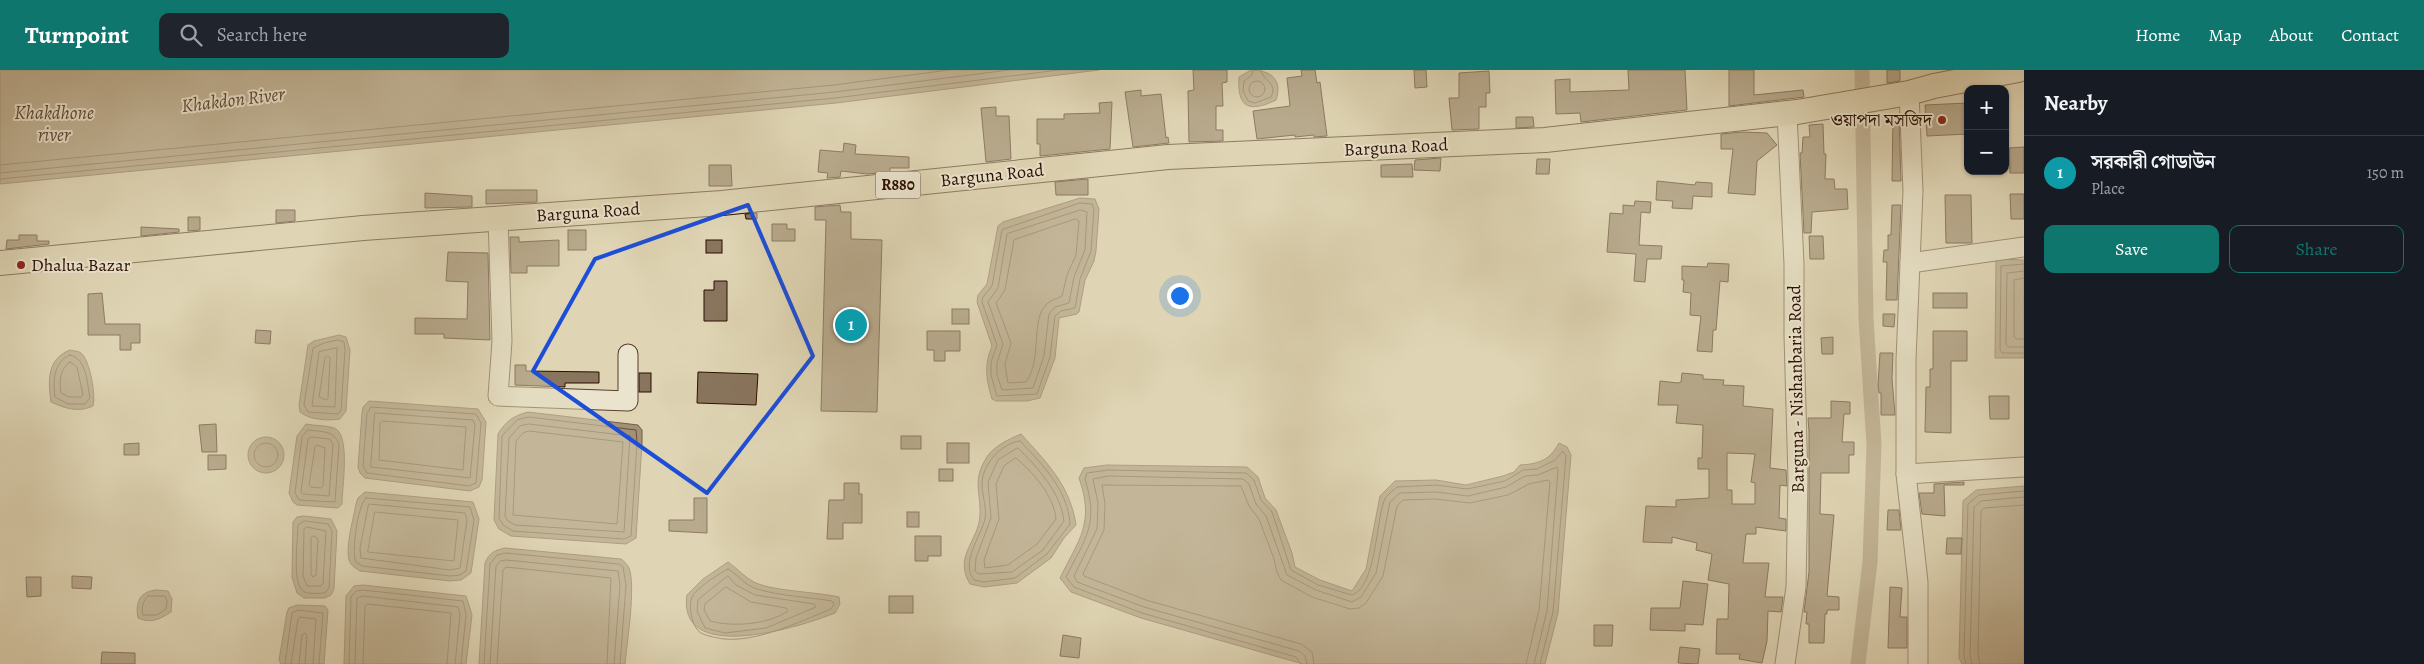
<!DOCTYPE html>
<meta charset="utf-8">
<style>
:root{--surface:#171b24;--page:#20242c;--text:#f1f3f6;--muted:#9ea1a6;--line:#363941;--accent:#0f766e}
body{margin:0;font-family:Alegreya,"Noto Serif Bengali",serif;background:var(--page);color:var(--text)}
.controls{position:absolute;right:15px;top:15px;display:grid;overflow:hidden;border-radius:10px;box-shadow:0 1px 4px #0004}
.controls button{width:45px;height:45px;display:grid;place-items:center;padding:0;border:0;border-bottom:1px solid var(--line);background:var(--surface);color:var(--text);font:25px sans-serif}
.you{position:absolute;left:1179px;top:225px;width:18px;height:18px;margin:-12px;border:4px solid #fff;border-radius:50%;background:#1a73e8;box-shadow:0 0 0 8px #1a73e833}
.badge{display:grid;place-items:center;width:32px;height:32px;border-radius:50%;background:var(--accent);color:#fff;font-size:16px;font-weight:700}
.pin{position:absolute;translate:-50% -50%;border:2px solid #fff;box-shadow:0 1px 5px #0006}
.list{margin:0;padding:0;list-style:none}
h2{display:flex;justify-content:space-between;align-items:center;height:65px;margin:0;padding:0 20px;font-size:21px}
h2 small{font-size:16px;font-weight:400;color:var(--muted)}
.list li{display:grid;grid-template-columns:32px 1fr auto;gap:15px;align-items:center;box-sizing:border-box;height:75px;padding:0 20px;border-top:1px solid var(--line)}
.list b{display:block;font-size:19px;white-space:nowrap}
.list p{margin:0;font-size:16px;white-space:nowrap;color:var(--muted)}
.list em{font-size:16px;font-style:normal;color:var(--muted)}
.actions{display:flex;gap:10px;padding:15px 20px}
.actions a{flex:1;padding:11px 0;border:1px solid var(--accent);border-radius:10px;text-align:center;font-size:18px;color:var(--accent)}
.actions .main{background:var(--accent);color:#fff}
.icon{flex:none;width:28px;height:28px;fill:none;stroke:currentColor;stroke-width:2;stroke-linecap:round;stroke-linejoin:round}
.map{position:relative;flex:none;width:2024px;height:594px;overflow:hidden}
header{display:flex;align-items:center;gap:30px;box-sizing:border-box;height:70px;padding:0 25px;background:var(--accent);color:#fff}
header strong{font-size:24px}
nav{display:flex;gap:28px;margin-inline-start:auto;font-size:18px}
.search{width:350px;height:45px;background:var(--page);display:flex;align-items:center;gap:12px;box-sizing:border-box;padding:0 18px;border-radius:10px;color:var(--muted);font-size:19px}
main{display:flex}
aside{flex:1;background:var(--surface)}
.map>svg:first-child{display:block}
.water{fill:#a29177;stroke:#725d47}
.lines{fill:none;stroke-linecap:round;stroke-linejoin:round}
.shore{stroke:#66503c;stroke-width:1}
.canal{stroke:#a29177;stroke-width:15}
.building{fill:#89755e;stroke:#2b0e00;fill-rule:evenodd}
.minor-casing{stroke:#58402d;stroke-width:21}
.major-casing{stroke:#2b0e00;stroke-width:26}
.minor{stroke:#eae4ce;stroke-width:19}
.major{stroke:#dfd5b4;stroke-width:24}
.marked{fill:none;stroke:#1d4ed8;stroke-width:4;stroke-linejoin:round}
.poi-dot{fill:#8f2418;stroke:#eae4ce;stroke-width:2}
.labels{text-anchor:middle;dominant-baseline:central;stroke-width:4;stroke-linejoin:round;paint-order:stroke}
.shield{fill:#eae4ce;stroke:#644e3e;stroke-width:1}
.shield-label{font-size:16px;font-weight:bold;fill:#2b0e00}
.poi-label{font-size:18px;fill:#2b0e00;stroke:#eae4ce;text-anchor:end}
.street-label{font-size:18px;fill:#2b0e00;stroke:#eae4ce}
.water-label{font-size:19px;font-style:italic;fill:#614936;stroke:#eae4ce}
</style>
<header>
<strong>Turnpoint</strong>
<div class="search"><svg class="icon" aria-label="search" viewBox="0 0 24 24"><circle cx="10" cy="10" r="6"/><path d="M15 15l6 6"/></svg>Search here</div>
<nav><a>Home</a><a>Map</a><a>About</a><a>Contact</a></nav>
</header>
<main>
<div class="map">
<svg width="2024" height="594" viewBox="0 0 2024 594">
<rect width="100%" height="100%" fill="#dfd5b4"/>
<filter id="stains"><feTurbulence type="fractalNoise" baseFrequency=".004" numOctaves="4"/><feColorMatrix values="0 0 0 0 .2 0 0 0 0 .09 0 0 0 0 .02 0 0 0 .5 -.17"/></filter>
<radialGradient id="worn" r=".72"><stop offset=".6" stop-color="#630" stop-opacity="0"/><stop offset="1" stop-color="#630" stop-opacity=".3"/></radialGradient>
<g class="water">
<path d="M0 0H1099L836 33 0 114Z"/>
<path d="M1251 0C1271 0 1283 10 1276 30 1249 43 1237 38 1239 7Z"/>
<path d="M1080 128 1095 129 1099 139 1096 181 1094 191 1085 210 1079 242 1077 244 1059 248 1055 288 1040 328 1027 331H996L992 329C986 309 984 295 992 276L977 232 978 225 987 214 998 156 1003 152Z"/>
<path d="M1996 189 2024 190V288H1995Z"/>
<path d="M339 265 346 267 350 280 346 341 340 349C328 351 310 350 300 342L299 335 308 275 314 271Z"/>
<path d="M70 280C73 281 79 281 81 283 90 290 96 326 93 336 78 343 64 338 51 332 48 310 47 289 70 280Z"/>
<path d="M369 331 478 339 486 352 482 410 479 417 470 421 365 408 360 403 358 397 362 343 363 337Z"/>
<path d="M528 342 638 355 642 360V373L636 468 626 474 511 466 499 459 494 450 498 364C506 351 513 346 528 342Z"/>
<path d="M306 354C315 356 325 355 334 358 351 364 342 418 342 434L338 438 297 435 293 432 289 423 297 366Z"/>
<path d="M1021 364C1047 393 1070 415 1076 455L1064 468 1051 488 1017 513 984 517 970 514C953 486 979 471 980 445 981 424 973 412 984 392 991 377 1007 370 1021 364Z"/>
<circle cx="266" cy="385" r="18"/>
<path d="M1559 373 1567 377 1571 385 1558 543 1545 594H1303L1141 548 1071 522 1060 508C1079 469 1095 453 1079 408L1084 398 1107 395 1247 397 1258 407 1265 428 1276 440 1292 483 1295 497 1320 510 1352 521 1366 499 1380 426 1395 411 1436 410 1466 415 1503 406 1514 402 1520 395C1539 394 1550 390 1559 373Z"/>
<path d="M2024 416V594H1962L1959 588 1963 431 1976 420Z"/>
<path d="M365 422 473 432 479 449 471 503 461 510 450 511 360 501C357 499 353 497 351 494 343 483 354 447 356 434L358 428Z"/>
<path d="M304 446 331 449 337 461 334 519 331 525 325 528H304L297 523 292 507 293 452 297 447Z"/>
<path d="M505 478 621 489C625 492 627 494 629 498 636 516 627 572 625 594H479L485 493C489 483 495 480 505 478Z"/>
<path d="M728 492C738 499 745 508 756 513 774 521 817 522 839 527L840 534 835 543C795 559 677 594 687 525L703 509Z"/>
<path d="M363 515 466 526 472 545 466 594H344L346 526 354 516Z"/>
<path d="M157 520 168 521 172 529 171 542C160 549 151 554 138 548 135 532 140 521 157 520Z"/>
<path d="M297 535 325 536 328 540 324 594H281L279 590 287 542 289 538Z"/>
</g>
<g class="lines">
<g class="shore">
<path d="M1253 0 1252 5 1244 11 1243 21 1248 31 1255 33 1271 27C1278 13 1263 11 1261 0"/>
<circle cx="1257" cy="19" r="8"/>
<path d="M0 95 834 15 949 0"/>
<path d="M0 103 835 22 1009 0"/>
<path d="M0 109 835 28 1059 0"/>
<path d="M1080 133 1092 134 1094 139 1091 181 1080 209 1075 238 1061 241 1055 246 1050 287 1037 324 997 326 991 305V292L997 275 982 232 983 227 992 216 1002 160Z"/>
<path d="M1081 140 1087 142 1085 180 1074 207 1069 233 1055 237 1049 244 1044 286 1033 318 1002 320 997 305V293L1003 274 988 232 998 218 1007 164Z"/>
<path d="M1076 149 1079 151 1076 185 1067 205 1062 226C1056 229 1050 230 1045 236 1031 252 1042 290 1026 312L1008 313 1005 294 1011 273 996 233 1005 220 1014 170Z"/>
<path d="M2024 194 2001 196 2000 280 2002 283H2024"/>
<path d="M2024 201 2007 203 2006 274 2008 277H2024"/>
<path d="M2024 208 2014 210V267L2016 269H2024"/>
<path d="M339 270 344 272 345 280 341 340 338 344 308 342 304 335 313 278 324 273Z"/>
<path d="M337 278 335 337 312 336 319 282Z"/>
<path d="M70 285C87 289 87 313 90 328L85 334H68L55 327C53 312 53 292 70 285Z"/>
<path d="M328 286 330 288 328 328 326 330 319 327 325 288Z"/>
<path d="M70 292 77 297 83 325 81 327H69L61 323C59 312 60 298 70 292Z"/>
<path d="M371 337 476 344 481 353 476 413 469 416 367 403 363 396 367 344Z"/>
<path d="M375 343 473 350 475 355 470 408 371 397Z"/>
<path d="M529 347 636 360 637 373 631 466 624 469 513 461 503 455 499 448 502 366 517 350Z"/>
<path d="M382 351 466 357 463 400 379 390 380 353Z"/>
<path d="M529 354 630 366 624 462 515 455 508 451 505 446 509 368 520 356Z"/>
<path d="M308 360C322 362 335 360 339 375L335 432 299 430 295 423 302 367Z"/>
<path d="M529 361 623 372 617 454 513 445 516 371 523 363Z"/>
<path d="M311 367 330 369 333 375 329 426 303 424 301 422 308 369Z"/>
<path d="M1020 371C1042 394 1068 420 1070 454L1047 484 1015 508 984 512 974 510C960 493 981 466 985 449 987 438 982 425 982 414 982 395 1001 373 1020 371Z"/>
<circle cx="266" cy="385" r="12"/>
<path d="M317 375 325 378 323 416 321 418 311 417 309 415 315 377Z"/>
<path d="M1018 378C1038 398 1061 423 1064 451L1043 480 1012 502 978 504 975 501 976 488 991 448 988 412 998 390Z"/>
<path d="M1016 388C1033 402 1054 426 1056 449L1037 474 1008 495 985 498 984 490 999 449 996 414 1004 396Z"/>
<path d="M366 428 470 437 474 450 466 501 460 505 450 506 362 496 356 492C351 483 358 434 366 428Z"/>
<path d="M369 434 465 443 467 450 460 498 450 500 361 488 360 479Z"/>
<path d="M375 442 458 450 454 491 368 482Z"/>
<path d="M305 451 328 454 332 461 329 518 325 523C319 523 306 525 302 520 292 510 298 469 298 455Z"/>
<path d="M307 457 326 461 323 514 321 516H307L303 506 304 459Z"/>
<path d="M314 466 318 469 316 505 313 507 311 504V468Z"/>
<path d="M728 499C739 505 744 515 757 519 780 526 808 527 832 531L834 534 831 539C799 552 758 572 724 569 718 568 706 566 701 563 692 558 688 537 692 527 696 518 719 504 728 499Z"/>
<path d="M728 506 736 515 755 525 814 534 816 537 766 558 725 563 705 558 697 541 698 530Z"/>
<path d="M726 517 751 532 786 538 788 541C767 555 733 557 710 551L704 540 705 534Z"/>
<path d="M148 526H165L167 531 166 539 157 545H143C141 539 143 530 148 526Z"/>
<path d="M285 594 292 543 298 540 323 543 319 594"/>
<path d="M291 594 298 549 300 547 316 549 313 594"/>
<path d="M299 594 302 565 305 563 307 565 305 594"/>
<path d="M349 594 351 527 356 521 363 520 463 531 466 545 461 594"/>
<path d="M355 594 357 528 363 526 458 537 460 545 455 594"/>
<path d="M363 594 365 536 367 534 451 543 447 594"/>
<path d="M484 594 490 494 497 485 506 483 619 494 623 497 626 515 620 594"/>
<path d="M490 594 496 496 500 491 506 490 618 501 620 515 614 594"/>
<path d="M497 594 503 500 506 497 611 508 607 594"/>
<path d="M1301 594 1296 587 1142 543 1074 517 1066 507C1086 467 1099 454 1085 409L1087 403 1108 400 1246 403 1254 410 1261 430 1272 442 1291 500 1318 515 1352 525C1376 517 1376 452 1384 431 1386 425 1393 421 1397 417L1436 415 1467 419 1505 411 1523 400 1537 399 1555 390 1563 381 1566 386 1553 542 1540 594"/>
<path d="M1307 594 1305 586 1299 581 1144 537 1077 512 1074 506 1097 459 1098 433 1093 409 1108 406 1243 409 1249 414 1256 434 1266 446 1287 505 1316 520 1352 532 1361 527 1376 503 1390 432 1400 423 1436 422 1468 426 1506 417 1525 406 1538 405 1557 397 1558 400 1547 541 1534 594"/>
<path d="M1314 594 1312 582 1301 574 1146 530 1084 506 1083 504 1104 460 1105 434 1102 415 1241 416 1249 436 1259 449 1274 489 1277 502 1281 510 1312 527 1350 539 1359 538 1366 533 1383 506 1397 436 1403 430 1435 429 1470 433 1508 425 1529 414 1548 410 1550 412 1539 540 1526 594"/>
<path d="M1966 594 1964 586 1968 434 1979 425 2024 421"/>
<path d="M1972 594 1970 585 1974 437 1981 431 2024 427"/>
<path d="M1980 594 1978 583 1981 441 1984 438 2024 435"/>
</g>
<path class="canal" d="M1858 594 1870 492 1874 375 1866 249 1862 0"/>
</g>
<g class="building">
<path d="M1193 0H1227V12L1222 13 1223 36H1216V60H1223V71L1189 72 1188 21 1194 20Z"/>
<path d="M1301 0H1315L1317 13 1320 12 1327 66 1314 67V65L1295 67V65L1257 69 1253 41 1290 36 1287 8 1302 6Z"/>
<path d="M1414 0H1426L1427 17 1415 18Z"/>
<path d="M1628 0H1685L1687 40 1581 52 1580 43 1556 44 1555 10 1570 9V22L1629 20Z"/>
<path d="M1729 0H1754V25L1803 20 1804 27 1729 36Z"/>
<path d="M1887 0H1900V11L1887 13Z"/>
<path d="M1489 1 1490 23H1486V37H1479V59L1452 60 1449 28H1459V3Z"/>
<path d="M1141 20V26L1161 24 1166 68 1168 67 1169 73 1133 77 1125 22Z"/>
<path d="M1112 32 1110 79 1040 86V74H1037V49H1064V44L1100 43 1099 33Z"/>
<path d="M1968 33V64L1927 66 1925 35Z"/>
<path d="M996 37V46H1009L1011 89 986 92 981 38Z"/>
<path d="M1516 47H1533L1534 57 1516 58Z"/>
<path d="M1893 48H1899L1901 111H1892Z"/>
<path d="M1823 54 1824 84H1826L1825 109H1834L1835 119H1847L1848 139 1812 142 1811 163H1804L1800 83H1802L1803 67H1810L1809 55Z"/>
<path d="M1742 62 1767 63 1777 75 1757 91 1755 125 1728 123 1733 79H1721V64Z"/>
<path d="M844 73 856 75 855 84 909 87V98H890V102L867 104 841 101 840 107 827 108 828 103 818 102 820 80 843 82Z"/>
<path d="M2024 77V103H2010L2009 78Z"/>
<path d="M1441 88 1440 101 1414 100 1415 90Z"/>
<path d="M1537 89H1550L1549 104H1536Z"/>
<path d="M1412 94 1413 107H1381V95Z"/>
<path d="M709 95H731L732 116H709Z"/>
<path d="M1088 109V125H1056L1055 112Z"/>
<path d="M1657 111 1695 115 1696 112 1712 113V127L1693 126 1692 139 1672 138 1673 131 1656 130Z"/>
<path d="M486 120H537V132L486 134Z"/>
<path d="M425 123 472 126V137L425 138Z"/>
<path d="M2010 124H2024V149H2011Z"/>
<path d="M1945 125H1971L1972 173H1946Z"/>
<path d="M1635 131 1651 132 1650 143 1641 142 1639 175 1662 176 1661 189H1647L1645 212 1634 211 1636 184 1607 182 1610 143 1623 144V135L1634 136Z"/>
<path d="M840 135 841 142H851V169L882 170 877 342 821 341 826 150H815V137Z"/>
<path d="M1892 135H1901L1897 230H1886L1887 192H1883L1884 180H1888V165H1891Z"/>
<path d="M276 140H295V151L276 153Z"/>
<path d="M757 143V149H746L745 144Z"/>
<path d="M188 147H200V160L188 161Z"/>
<path d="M772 154H787V159H795V171H772Z"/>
<path d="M141 157 179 159V162L141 166Z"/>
<rect x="568" y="160" width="18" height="20"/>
<path d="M19 165H37V171H49V174L6 179 7 170H19Z"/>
<path d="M1809 166H1823L1824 189H1810Z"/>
<path d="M510 167H519V172L559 170V196H527V203H511Z"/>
<rect x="706" y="170" width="16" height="13"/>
<path d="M448 182 488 183 490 270 444 268V264H415V248L467 249 468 212 446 211Z"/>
<path d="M1708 193 1729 194 1728 212 1720 211 1716 260H1713L1712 282 1697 281 1701 246 1690 245 1691 223 1683 222 1684 210H1682V196L1707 197Z"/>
<path d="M714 211H727V251H704V220H714Z"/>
<path d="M102 223 105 254H140V273H131V280H120V265H88V224Z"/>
<rect x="1933" y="223" width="34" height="15"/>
<rect x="952" y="239" width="17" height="15"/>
<path d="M1883 244H1895L1894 257 1883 256Z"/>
<path d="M256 260 271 261 270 274 255 273Z"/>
<path d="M927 261H960V281H945V291H934V280H927Z"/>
<path d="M1933 261H1967V291H1951V363L1925 362 1926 317H1930V299H1933Z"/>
<path d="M1833 267V284H1822L1821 268Z"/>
<path d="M1880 283H1893L1892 309 1895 345H1881V323H1879L1878 315Z"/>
<path d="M515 295H526V301L599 302V313H565V317L515 315Z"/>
<path d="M698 302 758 304 756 335 697 333Z"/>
<rect x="639" y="303" width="12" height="19"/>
<path d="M1682 303 1703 305V309L1724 310 1723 315 1744 316 1743 336 1773 339 1770 398 1786 400 1787 416 1780 415 1779 448 1786 449V461L1756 457V464H1746L1743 493H1769L1765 527H1783L1781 542 1768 541 1767 571 1762 593 1739 589 1740 584H1716L1717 549H1728L1729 514 1708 510 1712 484 1696 480 1697 473 1672 467V473L1643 472 1646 436 1676 437V430L1709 428V399H1698V388H1702L1703 355 1676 353 1678 335H1658L1660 311 1678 313 1681 312ZM1727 383 1755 384 1751 412 1755 413V434H1732V420H1727Z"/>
<path d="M1989 326H2009V349H1990Z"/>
<path d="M1831 331 1850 332V344H1844L1842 372H1854V385H1849V403H1821L1820 444 1834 445 1827 526 1839 527V540H1827V544H1825L1824 573H1809V554H1806L1807 542H1804L1809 502V362L1808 348H1831Z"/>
<path d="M216 354 217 382H202L199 355Z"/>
<rect x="901" y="366" width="20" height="13"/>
<path d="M139 373V385H124V374Z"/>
<rect x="947" y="373" width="22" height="20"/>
<path d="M208 385H226V399L208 400Z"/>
<rect x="939" y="399" width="14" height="12"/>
<path d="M1964 412V415H1944L1945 446 1922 444 1919 423H1934V414Z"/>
<path d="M844 413H859V424H862V453H843V469H827L829 430H844Z"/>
<path d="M694 428H707V463L669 461V450H694Z"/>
<path d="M1888 440H1899L1901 460H1887Z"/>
<rect x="907" y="442" width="12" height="15"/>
<path d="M915 466H941V486H928V491H915Z"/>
<path d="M1947 468H1962L1961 484H1946Z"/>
<path d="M72 506 92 507 91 519 72 518Z"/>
<path d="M26 507H41V526L27 527Z"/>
<path d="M1683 511 1708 514 1703 555 1685 554V561L1650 560 1651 538H1680Z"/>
<path d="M1890 517 1902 518 1900 547H1907V578H1888Z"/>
<rect x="889" y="526" width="24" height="17"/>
<path d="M1594 555H1613L1612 576H1594Z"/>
<path d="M1063 565 1081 568 1079 588 1060 586Z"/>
<path d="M1680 577 1700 579 1698 594 1678 593Z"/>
<path d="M102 582 135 583V594H101Z"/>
</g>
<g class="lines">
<g class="minor-casing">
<g id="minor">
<path d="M1909 23 1913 121 1906 290V404L1918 512V594"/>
<path d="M498 148 502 271 498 326 628 331V284"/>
<path d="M1910 193 2024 177"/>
<path d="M1906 404 2024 397"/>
<path d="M1785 594 1796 517 1798 409 1794 265V194L1787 43"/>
</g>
</g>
<g class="major-casing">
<path id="major" d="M0 193 363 158 722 133 1168 87 1545 70 1797 42 1909 23 1934 16 2018 0"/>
</g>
<use href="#minor" class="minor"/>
<use href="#major" class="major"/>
</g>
<path d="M0 0H2024V594H0ZM748 135 813 286 707 423 533 301 595 189Z" fill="#dfd5b4" fill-opacity=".55" fill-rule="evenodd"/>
<path class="marked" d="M748 135 813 286 707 423 533 301 595 189Z"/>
<g class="poi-dot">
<circle cx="1942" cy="50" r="5"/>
<circle cx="21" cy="195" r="5"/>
</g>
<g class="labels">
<rect class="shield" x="875.5" y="101.5" width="45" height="27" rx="4"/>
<g class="shield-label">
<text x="898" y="115">R880</text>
</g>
<g class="poi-label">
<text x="1932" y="50">ওয়াপদা মসজিদ</text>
<text x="31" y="195" text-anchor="start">Dhalua Bazar</text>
</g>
<g class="street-label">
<text transform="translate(1396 77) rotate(-3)">Barguna Road</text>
<text transform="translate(992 105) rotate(-6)">Barguna Road</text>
<text transform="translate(588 142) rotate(-4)">Barguna Road</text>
<text transform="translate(1796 319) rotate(-91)">Barguna - Nishanbaria Road</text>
</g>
<g class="water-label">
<text transform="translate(233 30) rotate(-7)">Khakdon River</text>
<text x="54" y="43">Khakdhone<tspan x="54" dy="22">river</tspan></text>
</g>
</g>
<rect width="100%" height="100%" filter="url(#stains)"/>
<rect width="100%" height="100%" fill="url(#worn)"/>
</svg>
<div class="controls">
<button>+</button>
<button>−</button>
</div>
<div class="you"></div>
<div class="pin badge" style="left:851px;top:255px;background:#0f9aa8">1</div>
</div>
<aside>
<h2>Nearby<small></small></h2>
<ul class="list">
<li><span class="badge" style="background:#0f9aa8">1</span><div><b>সরকারী গোডাউন</b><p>Place</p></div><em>150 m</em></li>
</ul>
<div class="actions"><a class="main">Save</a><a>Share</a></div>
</aside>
</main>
